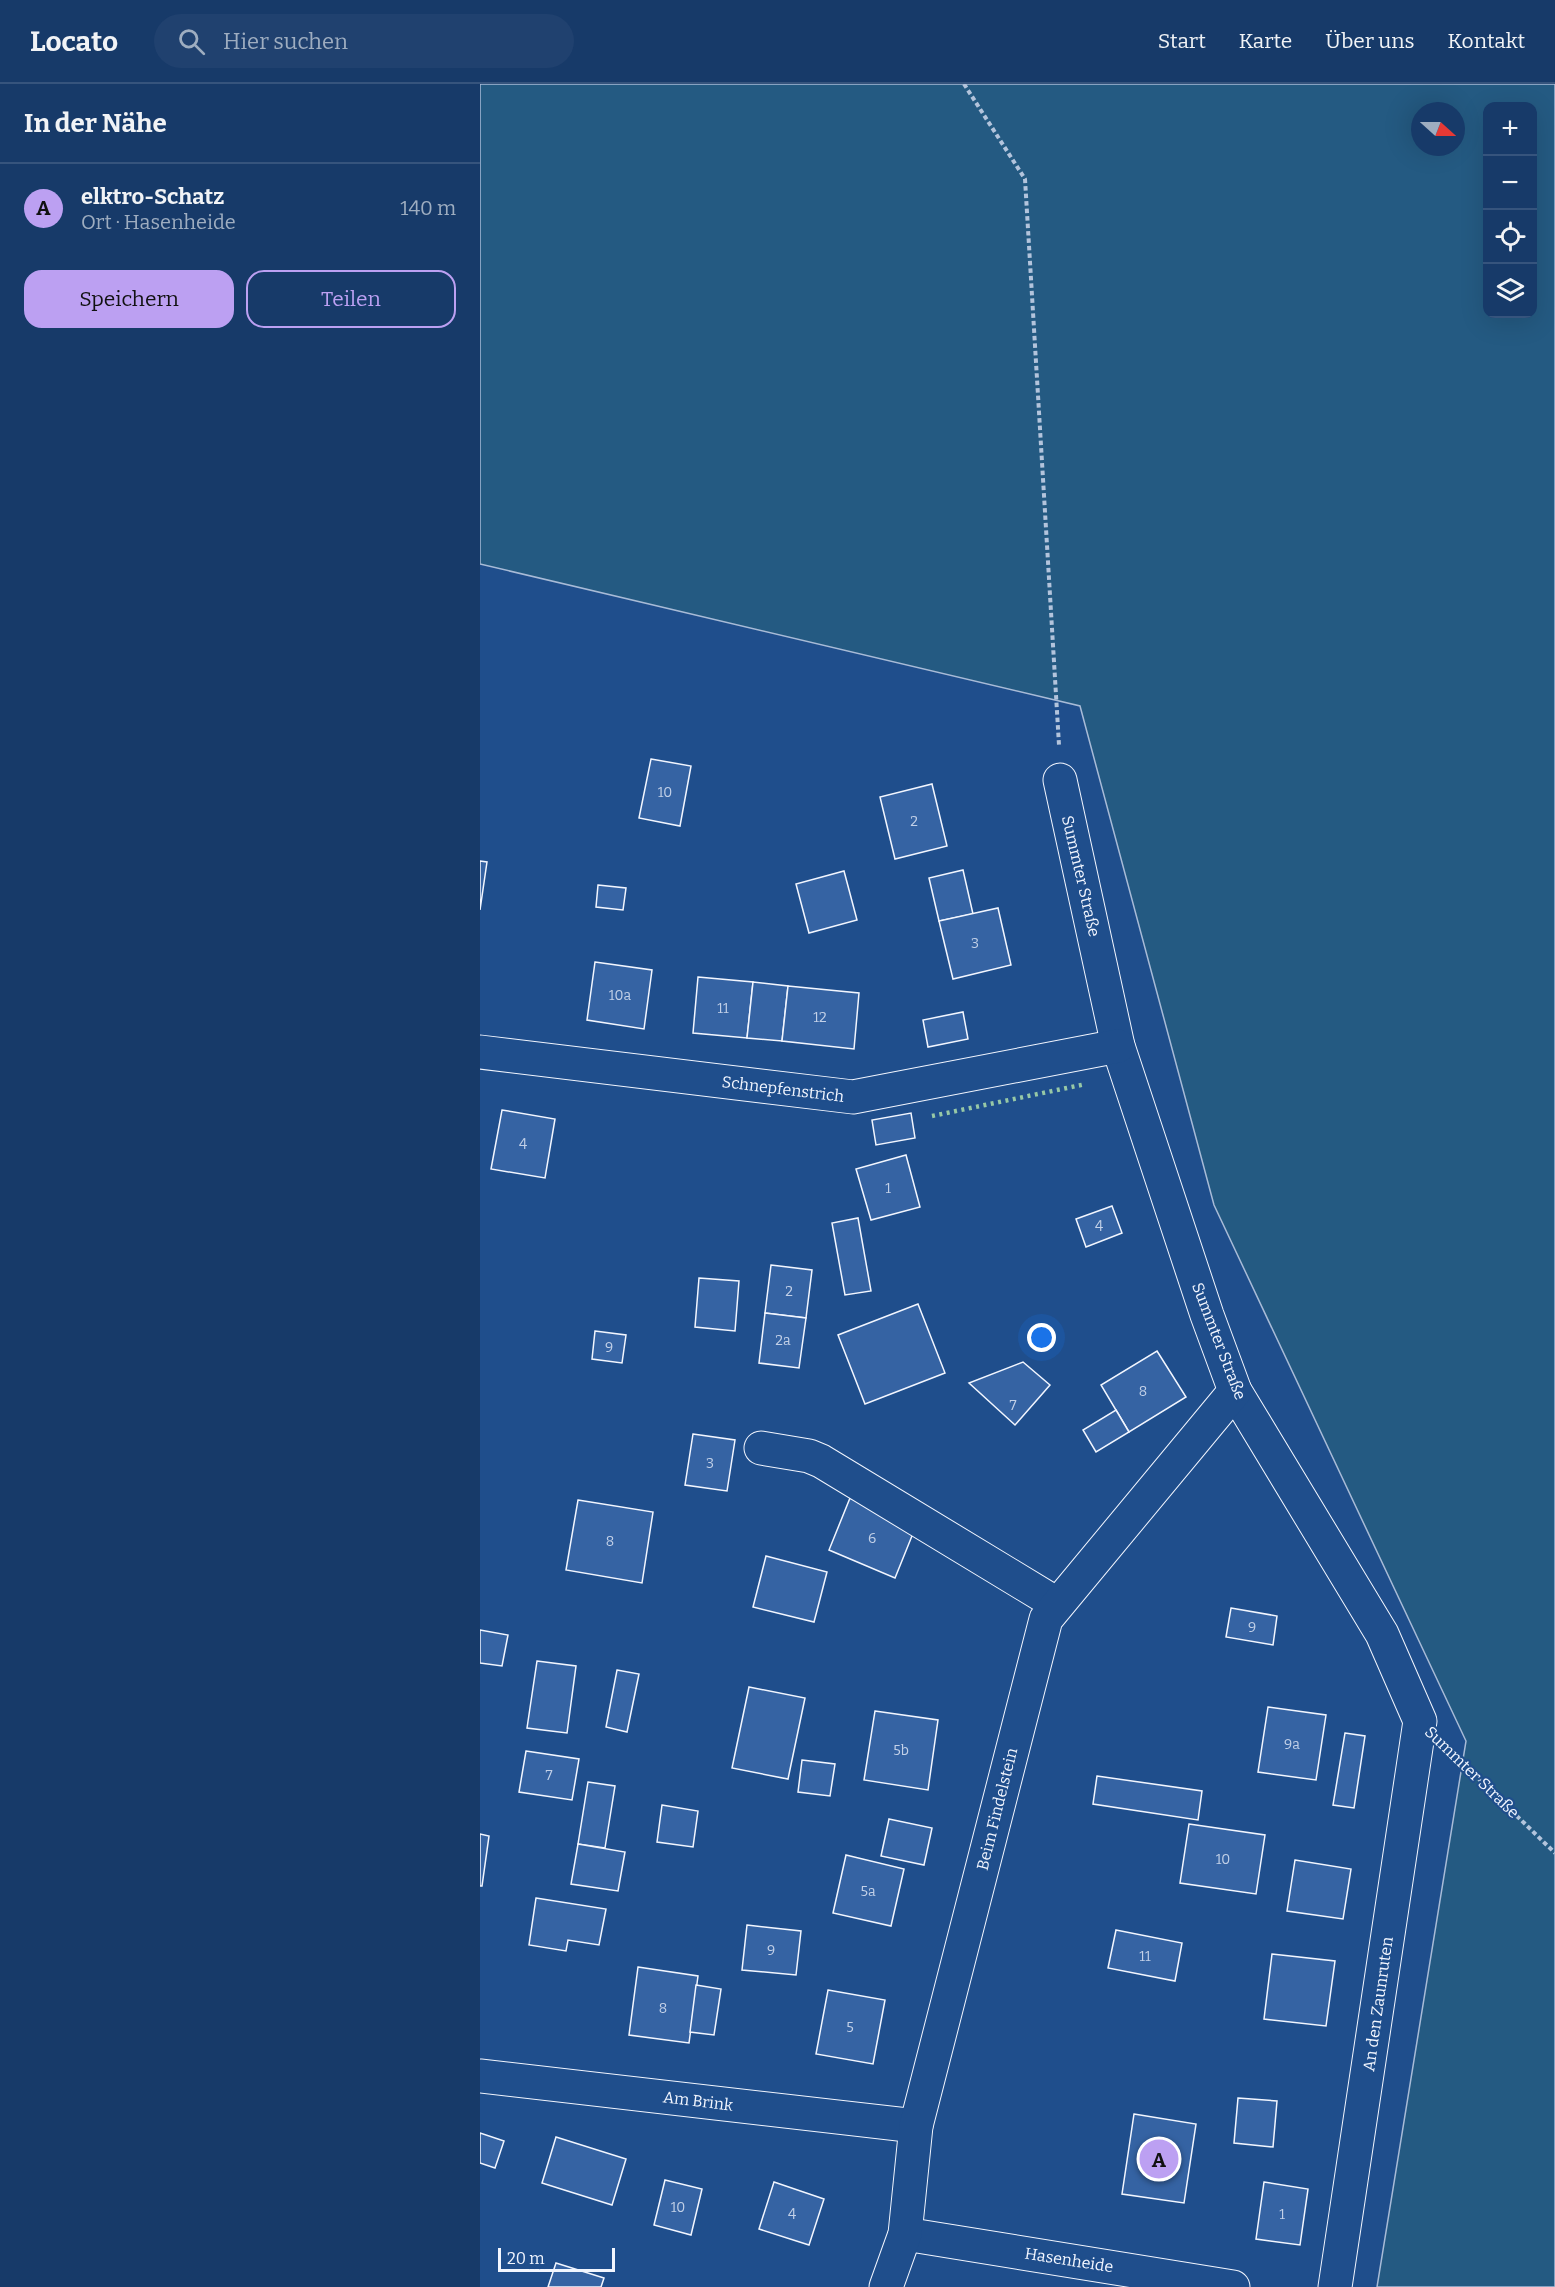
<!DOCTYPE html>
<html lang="de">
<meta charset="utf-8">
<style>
:root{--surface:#173a69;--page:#20416f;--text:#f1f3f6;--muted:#9eadc0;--line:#36547d;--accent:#bca0f2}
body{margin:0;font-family:Bitter,serif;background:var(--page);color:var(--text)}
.controls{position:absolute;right:18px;top:18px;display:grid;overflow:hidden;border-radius:12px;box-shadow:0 6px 24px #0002}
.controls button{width:54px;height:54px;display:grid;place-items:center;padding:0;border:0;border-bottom:2px solid var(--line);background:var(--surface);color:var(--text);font:30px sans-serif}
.compass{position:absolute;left:931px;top:18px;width:54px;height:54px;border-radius:50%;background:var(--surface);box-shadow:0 6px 24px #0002;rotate:111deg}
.scale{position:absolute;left:18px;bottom:15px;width:117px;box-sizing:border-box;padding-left:6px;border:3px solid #f2f6ff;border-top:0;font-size:16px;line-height:21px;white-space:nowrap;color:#f2f6ff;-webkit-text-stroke:4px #1f4e8c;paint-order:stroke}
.you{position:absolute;left:562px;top:1254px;width:21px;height:21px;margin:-15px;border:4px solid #fff;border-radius:50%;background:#1a73e8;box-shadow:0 0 0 9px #1a73e833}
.badge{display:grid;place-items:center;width:39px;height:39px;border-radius:50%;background:var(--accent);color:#111;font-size:20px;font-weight:700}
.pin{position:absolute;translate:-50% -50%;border:3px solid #fff;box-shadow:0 2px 6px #0006}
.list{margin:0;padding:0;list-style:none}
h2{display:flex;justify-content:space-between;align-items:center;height:78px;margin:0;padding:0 24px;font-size:26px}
h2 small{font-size:20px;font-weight:400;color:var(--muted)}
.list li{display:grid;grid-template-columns:39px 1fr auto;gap:18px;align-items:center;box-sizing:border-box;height:90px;padding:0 24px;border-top:2px solid var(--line)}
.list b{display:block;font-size:22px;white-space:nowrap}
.list p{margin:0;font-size:20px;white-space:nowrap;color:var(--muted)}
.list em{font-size:20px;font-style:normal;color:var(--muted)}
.actions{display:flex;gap:12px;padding:18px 24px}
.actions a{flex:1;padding:14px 0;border:2px solid var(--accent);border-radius:18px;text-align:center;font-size:21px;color:var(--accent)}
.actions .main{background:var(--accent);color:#111}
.icon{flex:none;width:33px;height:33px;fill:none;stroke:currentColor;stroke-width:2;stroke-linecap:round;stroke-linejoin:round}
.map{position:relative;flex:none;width:1075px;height:2203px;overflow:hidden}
header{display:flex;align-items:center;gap:36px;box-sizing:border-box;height:84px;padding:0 30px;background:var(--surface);border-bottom:2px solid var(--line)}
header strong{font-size:28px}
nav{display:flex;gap:33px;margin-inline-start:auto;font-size:21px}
.search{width:420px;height:54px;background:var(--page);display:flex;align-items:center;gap:15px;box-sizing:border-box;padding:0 21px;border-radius:33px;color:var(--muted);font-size:22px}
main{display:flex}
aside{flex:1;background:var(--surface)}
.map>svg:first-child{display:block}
.green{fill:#245a82;stroke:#a8bbd7;stroke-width:1.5;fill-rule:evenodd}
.building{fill:#3563a3;stroke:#f2f6ff;stroke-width:1.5}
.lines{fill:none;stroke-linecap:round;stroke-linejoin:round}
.minor-casing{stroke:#f2f6ff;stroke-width:35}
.path{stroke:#b3c4dc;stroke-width:4;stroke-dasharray:4.5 3;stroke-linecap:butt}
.minor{stroke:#1f4e8c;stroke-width:33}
.hedge{stroke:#97c8a6;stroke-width:4.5;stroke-dasharray:3 4.5;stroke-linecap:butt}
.labels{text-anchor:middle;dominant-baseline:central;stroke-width:4.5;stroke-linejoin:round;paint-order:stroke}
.number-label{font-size:14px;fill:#c3d1e8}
.street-label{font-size:16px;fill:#f2f6ff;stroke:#1f4e8c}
</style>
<header>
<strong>Locato</strong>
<div class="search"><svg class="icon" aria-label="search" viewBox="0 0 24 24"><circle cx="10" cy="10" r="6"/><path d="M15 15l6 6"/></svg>Hier suchen</div>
<nav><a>Start</a><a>Karte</a><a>Über uns</a><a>Kontakt</a></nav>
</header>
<main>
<aside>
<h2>In der Nähe<small></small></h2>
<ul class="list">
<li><span class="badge">A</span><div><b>elktro-Schatz</b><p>Ort · Hasenheide</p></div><em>140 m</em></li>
</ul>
<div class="actions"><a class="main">Speichern</a><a>Teilen</a></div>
</aside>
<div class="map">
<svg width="1075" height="2203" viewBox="0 0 1075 2203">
<rect width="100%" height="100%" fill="#1f4e8c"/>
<path class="green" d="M0 0H1075V2203H897L986 1657 734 1121 600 622 0 480ZM1008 22H1052V230H1008ZM940 27H976V63H940Z"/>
<g class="building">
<path d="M171 675 211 682 200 742 159 734Z"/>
<path d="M452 700 467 762 415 775 400 713Z"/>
<path d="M0 777 7 778 0 826Z"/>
<path d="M483 786 493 830 459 837 449 794Z"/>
<path d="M364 787 377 836 329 849 316 800Z"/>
<path d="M118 801 146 804 143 826 116 823Z"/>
<path d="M518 824 531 881 473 895 459 837Z"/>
<path d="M115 878 172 886 164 945 107 936Z"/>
<path d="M218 893 273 898 267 954 213 949Z"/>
<path d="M273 898 308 902 302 957 267 954Z"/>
<path d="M308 902 379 909 374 965 302 957Z"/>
<path d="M483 928 488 955 448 963 443 936Z"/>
<path d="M22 1026 75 1035 65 1094 11 1085Z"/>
<path d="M431 1029 435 1054 396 1061 392 1036Z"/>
<path d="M426 1071 440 1123 391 1136 376 1085Z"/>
<path d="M632 1122 642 1149 606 1163 596 1135Z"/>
<path d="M378 1134 391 1207 365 1211 352 1139Z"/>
<path d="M291 1181 332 1186 326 1234 285 1229Z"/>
<path d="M219 1194 259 1197 255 1247 215 1243Z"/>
<path d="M438 1220 465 1289 385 1320 358 1251Z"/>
<path d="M285 1229 326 1234 319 1284 279 1279Z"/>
<path d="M115 1247 146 1251 142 1279 112 1275Z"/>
<path d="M677 1267 706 1313 649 1348 621 1301Z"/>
<path d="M543 1278 570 1301 535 1341 489 1299Z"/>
<path d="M636 1326 649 1348 616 1368 603 1346Z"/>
<path d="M213 1350 255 1356 247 1407 205 1401Z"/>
<path d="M370 1414 436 1442 415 1494 349 1466Z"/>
<path d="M98 1416 173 1428 162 1499 86 1486Z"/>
<path d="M286 1472 347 1488 334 1538 273 1523Z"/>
<path d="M751 1524 797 1532 793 1561 746 1553Z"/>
<path d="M0 1546 28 1551 22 1582 0 1579Z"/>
<path d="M57 1577 96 1582 87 1649 47 1644Z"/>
<path d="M137 1586 159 1590 147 1648 126 1643Z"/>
<path d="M269 1603 325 1614 308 1695 252 1684Z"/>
<path d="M788 1623 846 1631 836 1696 778 1688Z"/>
<path d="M395 1627 458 1636 448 1706 384 1696Z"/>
<path d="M865 1649 885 1652 874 1724 853 1721Z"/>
<path d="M46 1667 99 1675 92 1716 39 1708Z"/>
<path d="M322 1676 355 1680 350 1712 318 1708Z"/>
<path d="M617 1692 722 1707 718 1736 613 1720Z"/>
<path d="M108 1698 135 1702 125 1764 98 1760Z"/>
<path d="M182 1721 218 1727 213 1763 177 1758Z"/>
<path d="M409 1735 452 1744 444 1781 401 1772Z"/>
<path d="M709 1740 785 1751 776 1810 700 1799Z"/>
<path d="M0 1750 9 1752 2 1802H0Z"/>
<path d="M98 1760 145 1768 138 1807 91 1800Z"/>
<path d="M366 1771 424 1785 411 1842 353 1829Z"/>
<path d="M815 1776 871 1785 863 1835 807 1827Z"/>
<path d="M56 1814 126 1825 119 1861 88 1856 86 1867 49 1861Z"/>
<path d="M267 1841 321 1847 316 1891 262 1886Z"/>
<path d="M636 1846 702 1859 695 1897 628 1884Z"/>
<path d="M792 1870 855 1877 846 1942 784 1935Z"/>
<path d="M158 1883 218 1892 209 1959 149 1951Z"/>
<path d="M216 1901 241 1905 234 1951 210 1948Z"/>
<path d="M348 1906 405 1916 393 1980 336 1970Z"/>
<path d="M758 2014 797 2017 793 2063 754 2059Z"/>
<path d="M654 2030 716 2040 704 2119 642 2110Z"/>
<path d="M0 2049 24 2057 15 2084 0 2079Z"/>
<path d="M76 2053 146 2075 132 2121 62 2099Z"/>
<path d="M185 2096 222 2105 211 2151 174 2141Z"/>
<path d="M294 2098 344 2115 329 2161 279 2145Z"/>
<path d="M784 2098 828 2105 820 2161 776 2155Z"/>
<path d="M76 2179 124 2194 121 2203H68Z"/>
</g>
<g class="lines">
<g class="minor-casing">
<g id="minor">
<path d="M580 696 638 962 727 1231 755 1307 902 1550 940 1637 855 2203"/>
<path d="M0 968 373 1013 638 962"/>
<path d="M281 1364 329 1372 341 1377 577 1520"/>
<path d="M0 1992 436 2042"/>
<path d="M425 2150 753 2203"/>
<path d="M406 2203 425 2150 436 2042 566 1535 755 1307"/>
</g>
</g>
<g class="path">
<path d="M484 0 545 95 579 661"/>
<path d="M972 1669 1075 1769"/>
</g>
<use href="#minor" class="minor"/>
<path class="hedge" d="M452 1032 606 1000"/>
</g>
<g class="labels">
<g class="number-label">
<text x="185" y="708">10</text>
<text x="434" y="737">2</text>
<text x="495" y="859">3</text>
<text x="140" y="911">10a</text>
<text x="243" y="924">11</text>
<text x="340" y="933">12</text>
<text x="43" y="1060">4</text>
<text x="408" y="1104">1</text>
<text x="619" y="1142">4</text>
<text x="309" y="1207">2</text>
<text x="303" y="1256">2a</text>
<text x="129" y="1263">9</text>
<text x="663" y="1307">8</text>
<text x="533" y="1321">7</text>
<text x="230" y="1379">3</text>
<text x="392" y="1454">6</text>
<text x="130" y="1457">8</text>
<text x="772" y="1543">9</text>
<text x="812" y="1660">9a</text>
<text x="421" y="1666">5b</text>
<text x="69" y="1691">7</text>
<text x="743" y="1775">10</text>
<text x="388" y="1807">5a</text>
<text x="291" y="1866">9</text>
<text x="665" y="1872">11</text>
<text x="183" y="1924">8</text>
<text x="370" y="1943">5</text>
<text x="198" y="2123">10</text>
<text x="312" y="2130">4</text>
<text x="802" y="2130">1</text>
</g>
<g class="street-label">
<text transform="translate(601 792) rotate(77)">Summter Straße</text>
<text transform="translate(303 1005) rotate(7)">Schnepfenstrich</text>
<text transform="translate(739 1257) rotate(69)">Summter Straße</text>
<text transform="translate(992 1688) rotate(44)">Summter Straße</text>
<text transform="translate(517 1725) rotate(-76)">Beim Findelstein</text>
<text transform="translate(898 1920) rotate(-82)">An den Zaunruten</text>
<text transform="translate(218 2017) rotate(7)">Am Brink</text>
<text transform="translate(589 2176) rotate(9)">Hasenheide</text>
</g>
</g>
</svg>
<div class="controls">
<button>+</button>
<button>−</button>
<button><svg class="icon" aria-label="locate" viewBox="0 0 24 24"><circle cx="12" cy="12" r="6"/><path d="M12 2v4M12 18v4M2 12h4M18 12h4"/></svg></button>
<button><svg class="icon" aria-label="layers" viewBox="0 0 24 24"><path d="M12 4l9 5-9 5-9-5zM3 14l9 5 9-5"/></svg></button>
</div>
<svg class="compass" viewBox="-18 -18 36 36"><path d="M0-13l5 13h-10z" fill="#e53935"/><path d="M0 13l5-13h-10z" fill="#9eadc0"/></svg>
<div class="scale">20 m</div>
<div class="you"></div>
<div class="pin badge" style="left:679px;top:2075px">A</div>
</div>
</main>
